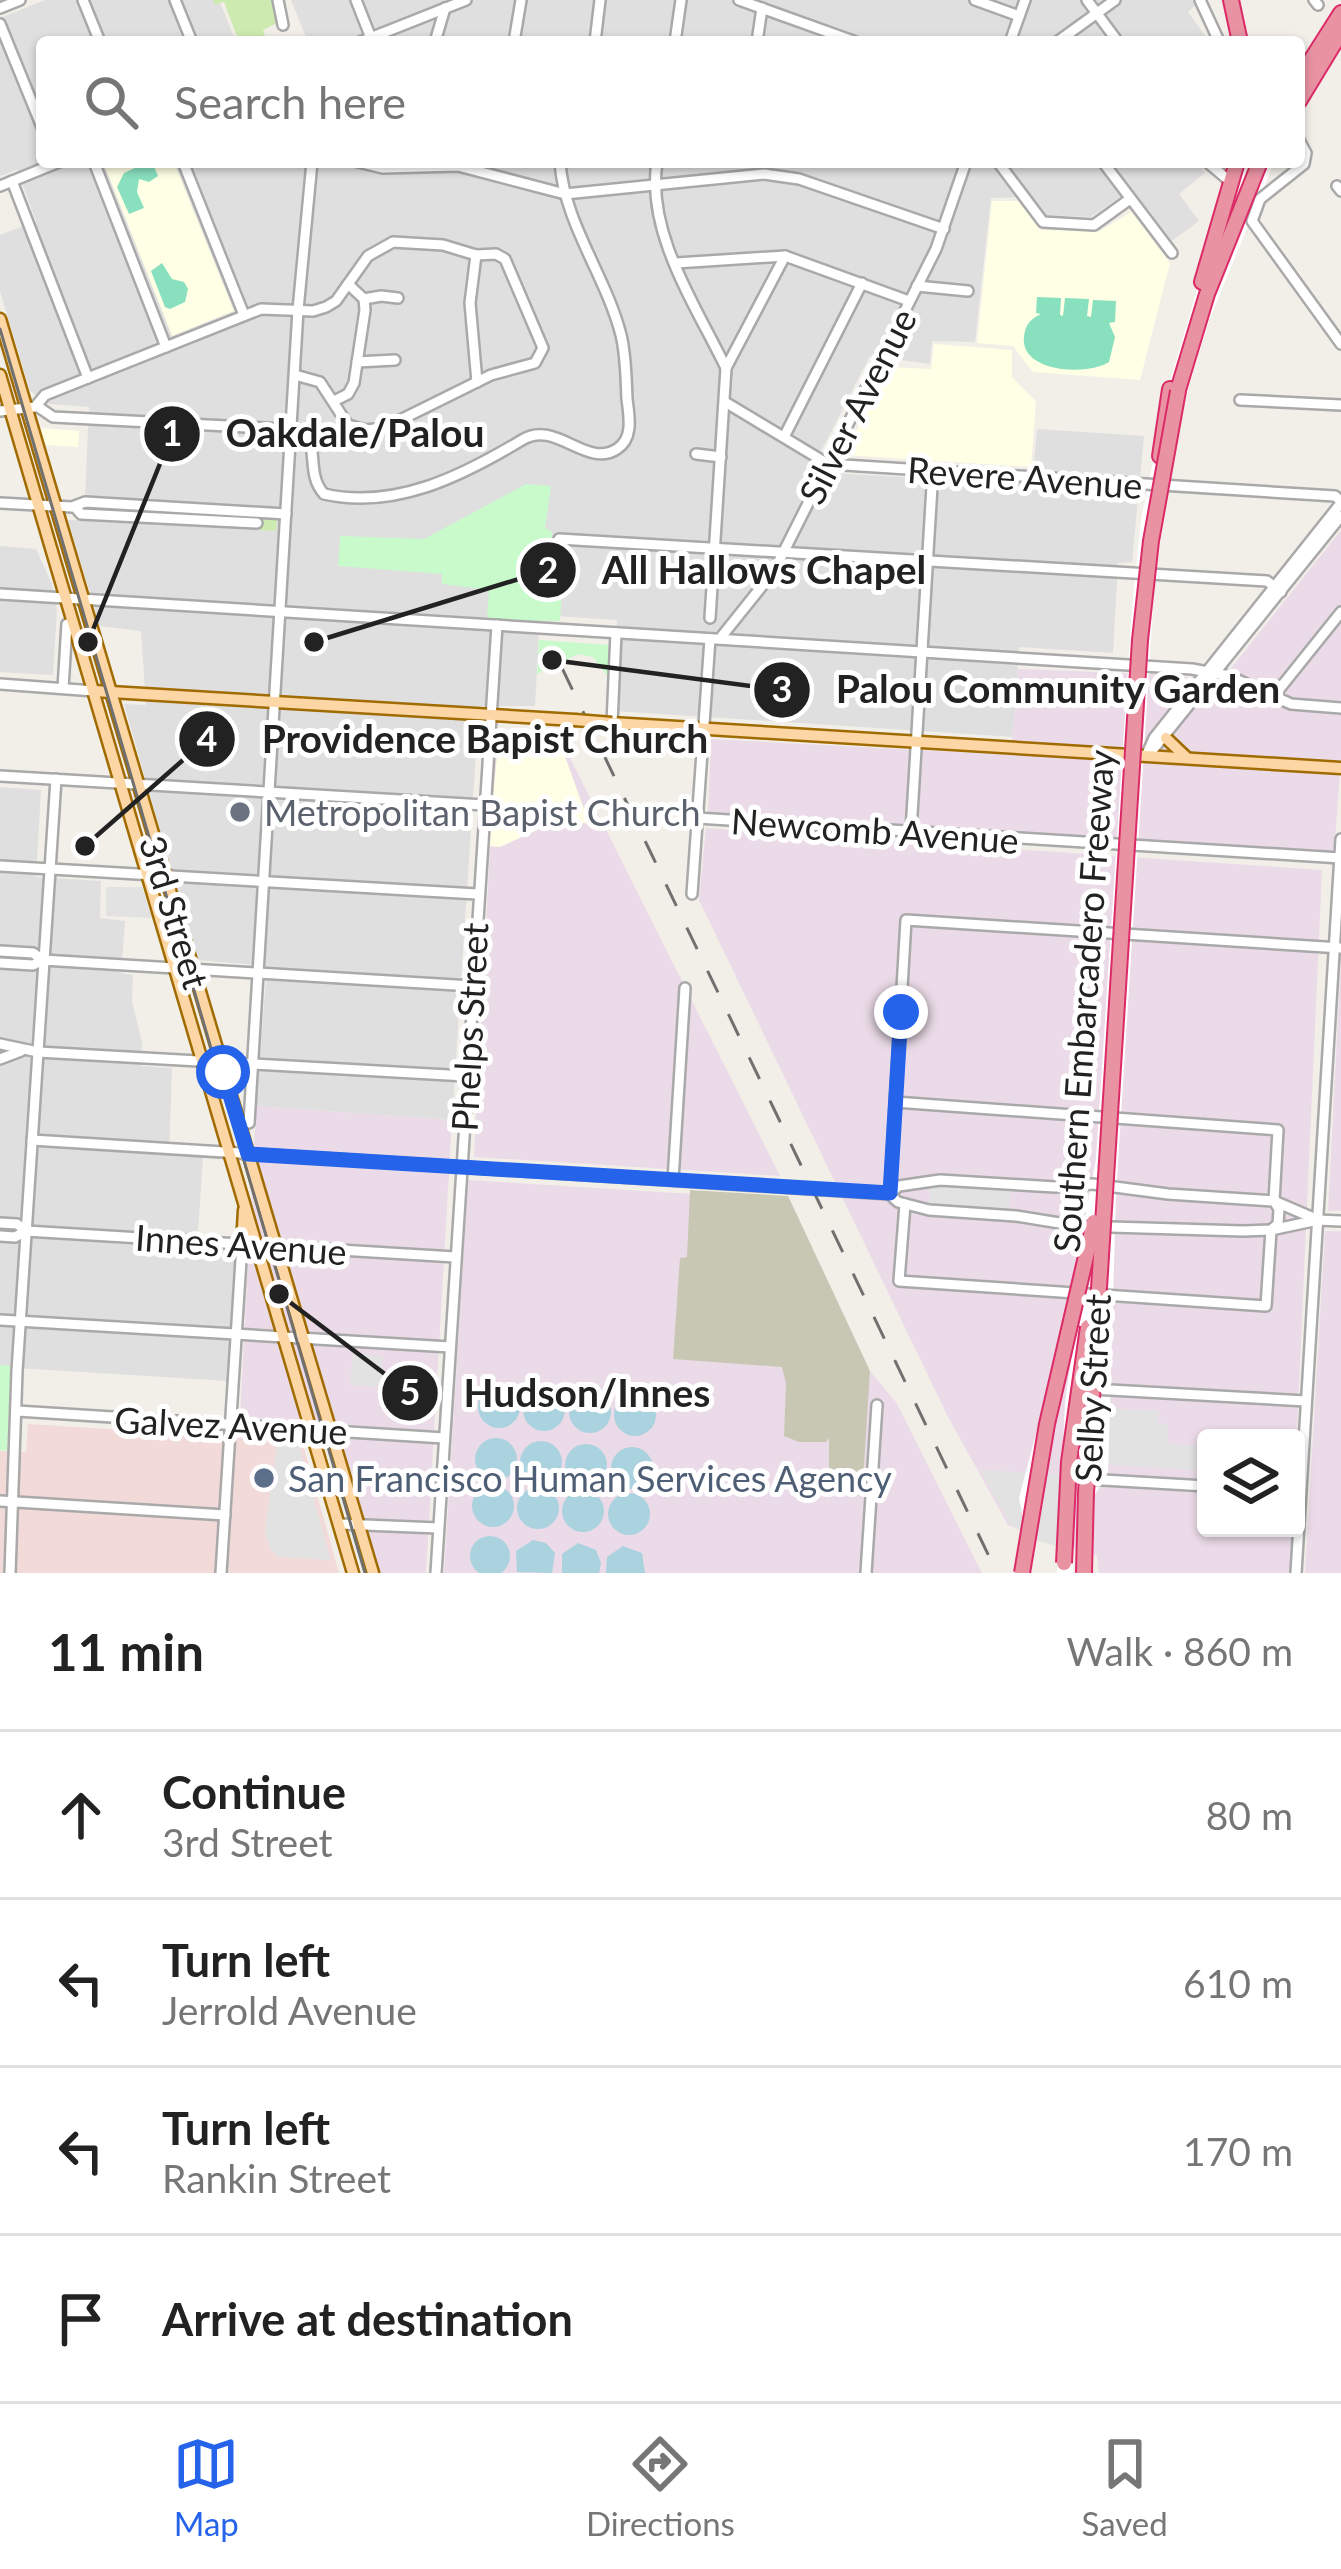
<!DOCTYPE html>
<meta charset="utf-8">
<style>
:root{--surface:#fff;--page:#f6f6f6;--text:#222;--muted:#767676;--line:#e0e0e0;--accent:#2563eb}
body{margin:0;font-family:Lato,sans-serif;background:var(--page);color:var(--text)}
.controls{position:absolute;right:36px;bottom:36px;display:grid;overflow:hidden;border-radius:12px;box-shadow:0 3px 9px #0004}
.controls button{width:108px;height:108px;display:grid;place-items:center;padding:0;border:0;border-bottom:3px solid var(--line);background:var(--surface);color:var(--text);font:60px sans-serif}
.stop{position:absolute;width:36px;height:36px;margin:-27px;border:9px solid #2563eb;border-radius:50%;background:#fff}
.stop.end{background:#2563eb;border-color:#fff;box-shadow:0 3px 12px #0008}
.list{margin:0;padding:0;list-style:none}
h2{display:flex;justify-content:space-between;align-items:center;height:156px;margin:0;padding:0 48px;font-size:51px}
h2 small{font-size:39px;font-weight:400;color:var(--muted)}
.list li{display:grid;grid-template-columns:78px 1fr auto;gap:36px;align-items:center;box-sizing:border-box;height:168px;padding:0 48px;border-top:3px solid var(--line)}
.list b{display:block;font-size:45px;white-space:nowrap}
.list p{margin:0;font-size:39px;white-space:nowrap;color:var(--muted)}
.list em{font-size:39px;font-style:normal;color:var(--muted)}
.icon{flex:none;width:66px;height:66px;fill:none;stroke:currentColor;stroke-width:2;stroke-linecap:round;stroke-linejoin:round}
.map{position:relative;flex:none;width:1341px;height:1573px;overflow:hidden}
.search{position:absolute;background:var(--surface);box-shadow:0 3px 9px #0004;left:36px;right:36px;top:36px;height:132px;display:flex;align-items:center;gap:30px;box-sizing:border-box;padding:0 42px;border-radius:12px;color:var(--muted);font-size:45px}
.sheet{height:828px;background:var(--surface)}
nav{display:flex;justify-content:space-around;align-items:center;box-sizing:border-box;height:168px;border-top:3px solid var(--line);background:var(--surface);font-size:33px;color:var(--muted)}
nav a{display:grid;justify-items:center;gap:6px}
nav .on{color:var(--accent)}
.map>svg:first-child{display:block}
.residential{fill:#e0dfdf}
.commercial{fill:#f2dad9}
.industrial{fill:#ebdbe8}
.education{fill:#ffffe5}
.construction{fill:#c7c7b4}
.grass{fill:#cdebb0}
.park{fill:#c8facc}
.pitch{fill:#88e0be}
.parking{fill:#e2e2e2}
.water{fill:#aad3df}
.pier{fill:#fff}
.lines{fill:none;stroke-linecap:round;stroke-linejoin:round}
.minor-casing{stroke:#a9a9a9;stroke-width:14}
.major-casing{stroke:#a06b00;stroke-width:15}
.highway-casing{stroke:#dc2a67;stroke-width:18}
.minor{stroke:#fff;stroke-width:9}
.major{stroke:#fcd6a4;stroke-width:10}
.highway{stroke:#e892a2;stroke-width:14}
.tram{stroke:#707070;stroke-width:3}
.rail{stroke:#707070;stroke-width:3;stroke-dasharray:24 24;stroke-linecap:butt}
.major-bridge-casing{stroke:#a06b00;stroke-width:15;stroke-linecap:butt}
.highway-bridge-casing{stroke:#dc2a67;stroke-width:18;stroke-linecap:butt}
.major-bridge{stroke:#fcd6a4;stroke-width:10}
.highway-bridge{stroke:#e892a2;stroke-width:14}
.route{stroke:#2563eb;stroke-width:15}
.worship-dot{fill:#6b7280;stroke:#fff;stroke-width:4.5}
.service-dot{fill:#5c6f8a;stroke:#fff;stroke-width:4.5}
.labels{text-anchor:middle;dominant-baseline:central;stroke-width:10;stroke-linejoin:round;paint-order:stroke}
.street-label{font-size:36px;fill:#222;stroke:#fff}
.worship-label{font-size:36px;fill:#5b616d;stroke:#fff;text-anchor:start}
.service-label{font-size:36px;fill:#4e5e75;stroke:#fff;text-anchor:start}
.leader{fill:none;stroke:#222;stroke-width:4.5}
.callout-dot{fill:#222;stroke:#fff;stroke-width:4.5}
.mark-label{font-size:36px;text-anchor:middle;font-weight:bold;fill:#fff}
.callout-label{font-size:39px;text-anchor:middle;font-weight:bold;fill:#222;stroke:#fff;stroke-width:10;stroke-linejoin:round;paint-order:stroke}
</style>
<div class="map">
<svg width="1341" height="1573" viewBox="0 0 1341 1573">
<rect width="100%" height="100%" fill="#f2efe9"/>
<g class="residential">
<path d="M45 0H219L236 42H42V162H1204L1200 165 1205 173 1179 194 1199 221 1172 241 1132 189 1091 217 1046 215 1032 197 991 198 975 342 932 341 930 364 870 356 814 465 831 473 1032 484 1037 429 1144 436 1132 562 1118 563 1113 653 1019 647 1014 737 615 711 617 620 540 615 535 706H479L452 1120 256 1106 267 966 197 960 124 704 146 705 141 631 100 626 68 520H84L89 407 49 404 30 391 0 291V235L36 221 17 170 0 176V18Z"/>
<path d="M291 0H1192L1196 5 1188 12 1209 41 308 42Z"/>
<path d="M0 546 36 549 52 584 57 610 53 675 0 672Z"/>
<path d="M0 787 41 790 36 877 101 881 100 918 125 921 121 973 133 975 132 1001 142 1043 141 1066 172 1068 169 1156 203 1157 197 1247 235 1250 228 1381 0 1367Z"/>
</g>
<path class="commercial" d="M28 1424 302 1441 339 1573H0V1451L26 1452Z"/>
<g class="industrial">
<path d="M1341 530V757L1334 856 708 813 711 739 1011 755 1018 669 1180 675 1216 687Z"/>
<path d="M496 732 559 736 780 1176 474 1157Z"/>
<path d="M706 828 1322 870 1296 1454V1438H1206V1528H1292L1290 1573H1099L1097 1556 1008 1525 948 1417 699 900Z"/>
<path d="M1341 959V1211H1328Z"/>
<path d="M256 1106 452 1120 426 1573H379L329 1426 240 1416Z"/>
<path d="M468 1180 790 1200 870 1371 896 1402 982 1573H444Z"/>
<path d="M1325 1231H1341V1573H1305Z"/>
</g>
<g class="education">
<path d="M103 162H174L234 311 172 336Z"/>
<path d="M992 201H1021L1040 230 1100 231 1131 212 1170 263 1140 380 1033 372 1013 346 977 343Z"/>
<path d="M934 344 1012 350V377L1036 401 1031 467 845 455 887 367 931 369Z"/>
<path d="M40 428 79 431 78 447 45 445Z"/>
<path d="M499 736 558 737 589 823 550 824 500 847 488 846Z"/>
</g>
<path class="construction" d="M690 1190 788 1196 870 1371 862 1496 829 1493V1438L826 1442H799L784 1436 786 1384 782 1367 673 1359 680 1258 687 1257Z"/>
<g class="grass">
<path d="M213 0H274L278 15 275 24 263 30 267 42H239L224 2 215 5Z"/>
<path d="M1043 318 1106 325 1112 338 1111 352 1097 364 1040 361 1028 350V330Z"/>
<path d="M81 506 277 517 276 531 243 529 244 522 82 511Z"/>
</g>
<g class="park">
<path d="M526 484 551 486 545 528 552 532 547 586 562 587 560 621 487 620 489 590 442 584V574L338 566 340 536 424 539Z"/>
<path d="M539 640 610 645 608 677 593 657 578 654 537 674Z"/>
<path d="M0 1365 11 1366 7 1451 0 1450Z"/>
</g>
<g class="pitch">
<path d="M148 162H152L158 176 149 182 139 179 137 192 144 208 129 214 117 187 124 173Z"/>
<path d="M162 263 172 279 184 282 188 289 185 302 170 309 165 307 151 271Z"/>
<path d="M1037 297 1061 298 1060 315 1063 316 1065 298 1089 299 1087 316 1091 317 1093 300 1116 301 1115 322 1109 323 1115 337 1109 362C1088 376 1019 373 1024 336 1026 323 1031 319 1041 314L1036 313Z"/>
</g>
<g class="parking">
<path d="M106 887H142L152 918 106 916Z"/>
<path d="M930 1186 1011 1190 1008 1212 929 1206Z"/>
<path d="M353 1354 383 1356 381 1387 350 1385Z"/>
<path d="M1104 1408 1159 1411 1158 1423 1168 1424 1167 1444 1206 1446V1471L1100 1464Z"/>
<path d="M277 1445 299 1446 331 1560 276 1557V1552H271L265 1532Z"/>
<path d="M980 1470 1077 1475 1071 1550 1035 1540 1010 1524Z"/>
</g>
<g class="water">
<circle cx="499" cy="1407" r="21"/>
<circle cx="544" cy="1410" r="21"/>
<circle cx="590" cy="1412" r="21"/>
<circle cx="635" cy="1415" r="21"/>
<circle cx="496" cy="1459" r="21"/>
<circle cx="541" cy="1462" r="21"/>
<circle cx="586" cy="1465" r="21"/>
<circle cx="632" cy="1468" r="21"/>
<circle cx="493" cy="1506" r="21"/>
<circle cx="538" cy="1508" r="21"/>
<circle cx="583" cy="1511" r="21"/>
<circle cx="629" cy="1514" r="21"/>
<circle cx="490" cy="1556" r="20"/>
<path d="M533 1540 546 1543 555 1553 552 1573 517 1572 516 1551Z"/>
<path d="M578 1543 596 1550 601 1563 599 1573H562V1554Z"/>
<path d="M623 1546 642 1553 645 1573H606L607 1557Z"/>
</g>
<path class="pier" d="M1235 162H1247L1240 199 1260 162H1274L1209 321 1187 393 1169 474 1154 592 1116 1195 1108 1475 1095 1494 1093 1573H1077L1084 1413 1076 1479 1073 1573H1057L1065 1403 1074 1338 1053 1426 1030 1573H1019L1024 1523 1019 1498 1065 1325 1096 1159 1132 607 1141 520 1168 388Z"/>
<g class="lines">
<g class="minor-casing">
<g id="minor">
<path d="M83 0 100 42"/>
<path d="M175 0 192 42"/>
<path d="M278 0 283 25"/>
<path d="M356 0 371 38"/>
<path d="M739 0 856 42"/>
<path d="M975 0 1019 16"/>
<path d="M1087 0 1118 42"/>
<path d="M1200 0 1218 39"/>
<path d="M1314 0 1318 5"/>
<path d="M0 8 20 0"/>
<path d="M0 24 42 127"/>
<path d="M360 42 466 0"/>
<path d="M435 42 445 8"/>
<path d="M514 42 521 0"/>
<path d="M595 42 600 0"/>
<path d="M675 42 681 0"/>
<path d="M757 42 762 8"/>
<path d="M1010 42 1025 0"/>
<path d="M1057 42 1115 0"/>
<path d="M1299 140 1306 153 1304 164 1260 199 1252 221 1341 344"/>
<path d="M94 162 166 347"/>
<path d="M183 162 244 315"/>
<path d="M358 162 383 168 458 166 565 194 764 174 799 179 944 229"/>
<path d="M657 162C646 233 696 306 726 368"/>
<path d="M998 162 1043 222 1094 225 1130 199"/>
<path d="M1103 162 1172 253"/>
<path d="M1207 162 1226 178"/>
<path d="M12 181 88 378"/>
<path d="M0 186 59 162"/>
<path d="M1337 186 1341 191"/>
<path d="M476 255 470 303 477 382"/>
<path d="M676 263 785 256 909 301"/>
<path d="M917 286 968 291"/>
<path d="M364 299 381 296 398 298"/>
<path d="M357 362 395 360"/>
<path d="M1240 400 1341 405"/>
<path d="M334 401 348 394 354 383 365 310 364 299 348 284"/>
<path d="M725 402 828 464 1335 496 1341 501"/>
<path d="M37 406 53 417 304 430C319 449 306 474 324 494 395 510 462 476 522 440 556 419 586 469 617 449 634 438 629 416 627 399 626 378 626 355 621 335 606 276 564 223 560 162"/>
<path d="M0 411 35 407 45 395 261 309 313 311 326 307 336 301 368 256 393 242 443 245 476 255 496 254 505 259 543 348 535 363 491 375 384 428 366 430 348 425 320 382 295 375"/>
<path d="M784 437 862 283"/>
<path d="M696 454 721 457"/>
<path d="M0 503 72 507 85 502 286 514"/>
<path d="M75 507 81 514 257 523"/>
<path d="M559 539 1267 581 1281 592"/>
<path d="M0 594 1192 669 1229 676 1291 704 1341 708"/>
<path d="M710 618 726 368 785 256"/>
<path d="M722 636 774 571 936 249 966 162"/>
<path d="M0 684 94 691"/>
<path d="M63 688 67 624"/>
<path d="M1273 697 1341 612"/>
<path d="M612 723 616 633"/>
<path d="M1151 752 1341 516"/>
<path d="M1146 756 1154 738 1341 503"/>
<path d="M0 776 484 805"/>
<path d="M697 818 1341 858"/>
<path d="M911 831 933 470"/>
<path d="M0 866 477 894"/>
<path d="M692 894 710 639"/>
<path d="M0 951 33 953 43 960"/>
<path d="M0 963 33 965 43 960 472 986"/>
<path d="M0 1044 38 1052 466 1076"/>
<path d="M0 1059 21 1051"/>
<path d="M895 1102 1278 1130 1274 1201 1279 1209 1278 1224 1271 1230 1266 1306 899 1281 905 1204"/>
<path d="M249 1123 298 310 312 162"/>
<path d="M32 1140 889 1194 899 1186 940 1180 1055 1187 1092 1184 1168 1194 1274 1201 1318 1220"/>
<path d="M673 1180 685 988"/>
<path d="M890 1192 906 920 1341 948"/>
<path d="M889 1194 898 1202 929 1210 1016 1216 1078 1226 1243 1231 1271 1230 1318 1220 1341 1221"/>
<path d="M0 1223 17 1224 26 1231"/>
<path d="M0 1236 15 1237 26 1231 455 1257"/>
<path d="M0 1320 450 1347"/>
<path d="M1092 1389 1306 1401"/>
<path d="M17 1411 444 1438"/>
<path d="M1086 1479 1206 1486"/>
<path d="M0 1501 225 1515"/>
<path d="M340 1524 438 1528"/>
<path d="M10 1573 17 1371 56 779"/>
<path d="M221 1573 242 1244"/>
<path d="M436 1573 497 625"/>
<path d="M866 1573 877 1405"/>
<path d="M1296 1573 1341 839"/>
</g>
</g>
<g class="major-casing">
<g id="major">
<path d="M0 319 373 1573"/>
<path d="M0 375 353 1573"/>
<path d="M94 691 575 720"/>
<path d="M612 723 1341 768"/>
<path d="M1166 738 1186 757"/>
<path d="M242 1244 244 1210"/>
</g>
</g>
<g class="highway-casing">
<g id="highway">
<path d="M1231 0 1240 42"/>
<path d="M1299 79 1341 13"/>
<path d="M1299 101 1341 32"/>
<path d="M1202 282 1237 162"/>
<path d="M1175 400 1207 294 1260 162"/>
<path d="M1160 456 1170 389"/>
</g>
</g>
<use href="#minor" class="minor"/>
<use href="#major" class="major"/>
<use href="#highway" class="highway"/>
<path class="tram" d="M0 329 365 1573"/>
<path class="rail" d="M562 668 997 1573"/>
<g class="major-bridge-casing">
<path id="major-bridge" d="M575 720 612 723"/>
</g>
<g class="highway-bridge-casing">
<g id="highway-bridge">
<path d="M1064 1563 1069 1462 1088 1327"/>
<path d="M1022 1573 1047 1424 1094 1222"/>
<path d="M1084 1573 1086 1493 1140 640 1151 541 1178 391"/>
</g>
</g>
<use href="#major-bridge" class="major-bridge"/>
<use href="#highway-bridge" class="highway-bridge"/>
</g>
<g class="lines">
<path class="route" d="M223 1072 248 1154 890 1193 901 1012"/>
</g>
<circle class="worship-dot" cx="240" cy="812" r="12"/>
<circle class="service-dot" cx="264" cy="1478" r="12"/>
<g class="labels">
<g class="street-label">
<text transform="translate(857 406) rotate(-63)">Silver Avenue</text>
<text transform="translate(1025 477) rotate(4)">Revere Avenue</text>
<text transform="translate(875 830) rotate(4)">Newcomb Avenue</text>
<text transform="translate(175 912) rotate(73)">3rd Street</text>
<text transform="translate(1083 1001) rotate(-86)">Southern Embarcadero Freeway</text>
<text transform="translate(469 1027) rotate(-87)">Phelps Street</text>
<text transform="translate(241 1244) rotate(4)">Innes Avenue</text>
<text transform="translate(1092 1388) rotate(-87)">Selby Street</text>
<text transform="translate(231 1425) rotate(3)">Galvez Avenue</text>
</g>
<g class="worship-label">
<text x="264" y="812">Metropolitan Bapist Church</text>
</g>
<g class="service-label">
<text x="288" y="1478">San Francisco Human Services Agency</text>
</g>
</g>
<path class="leader" d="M88 642L172 434M314 642L548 570M552 660L782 690M85 846L207 739M279 1294L410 1393"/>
<g class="callout-dot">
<circle cx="88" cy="642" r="12"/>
<circle cx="314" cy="642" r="12"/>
<circle cx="552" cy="660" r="12"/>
<circle cx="85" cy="846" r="12"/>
<circle cx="279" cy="1294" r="12"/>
<circle cx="172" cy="434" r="30"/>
<circle cx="548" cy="570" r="30"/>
<circle cx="782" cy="690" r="30"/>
<circle cx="207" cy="739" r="30"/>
<circle cx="410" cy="1393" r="30"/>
</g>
<g class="mark-label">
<text x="172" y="446">1</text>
<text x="548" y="583">2</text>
<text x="782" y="702">3</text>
<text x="207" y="752">4</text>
<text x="410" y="1405">5</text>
</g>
<g class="callout-label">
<text x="355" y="447">Oakdale/Palou</text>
<text x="764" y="584">All Hallows Chapel</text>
<text x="1058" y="703">Palou Community Garden</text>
<text x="485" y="753">Providence Bapist Church</text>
<text x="587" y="1407">Hudson/Innes</text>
</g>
</svg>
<div class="controls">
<button><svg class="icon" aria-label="layers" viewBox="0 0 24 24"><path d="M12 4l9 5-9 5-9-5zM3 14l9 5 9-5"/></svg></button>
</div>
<div class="stop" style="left:223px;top:1072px"></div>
<div class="stop end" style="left:901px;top:1012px"></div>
<div class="search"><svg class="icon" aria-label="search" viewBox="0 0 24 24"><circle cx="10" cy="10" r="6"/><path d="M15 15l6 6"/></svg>Search here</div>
</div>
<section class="sheet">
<h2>11 min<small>Walk · 860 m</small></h2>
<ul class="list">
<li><svg class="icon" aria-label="ahead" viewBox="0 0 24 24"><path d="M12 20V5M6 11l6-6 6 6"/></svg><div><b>Continue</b><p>3rd Street</p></div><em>80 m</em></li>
<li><svg class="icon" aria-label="left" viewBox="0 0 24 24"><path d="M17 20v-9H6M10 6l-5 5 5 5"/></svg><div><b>Turn left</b><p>Jerrold Avenue</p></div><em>610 m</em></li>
<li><svg class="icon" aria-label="left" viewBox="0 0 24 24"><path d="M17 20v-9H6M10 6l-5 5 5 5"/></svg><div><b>Turn left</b><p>Rankin Street</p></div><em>170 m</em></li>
<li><svg class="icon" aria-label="arrive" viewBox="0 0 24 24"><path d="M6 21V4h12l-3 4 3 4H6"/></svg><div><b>Arrive at destination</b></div></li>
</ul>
</section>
<nav>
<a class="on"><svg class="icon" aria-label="map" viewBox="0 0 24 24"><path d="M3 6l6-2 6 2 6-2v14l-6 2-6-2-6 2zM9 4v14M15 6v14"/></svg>Map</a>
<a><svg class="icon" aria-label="directions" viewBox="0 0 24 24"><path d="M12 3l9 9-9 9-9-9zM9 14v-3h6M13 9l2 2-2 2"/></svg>Directions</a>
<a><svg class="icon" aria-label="saved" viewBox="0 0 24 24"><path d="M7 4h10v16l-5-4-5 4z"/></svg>Saved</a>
</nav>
